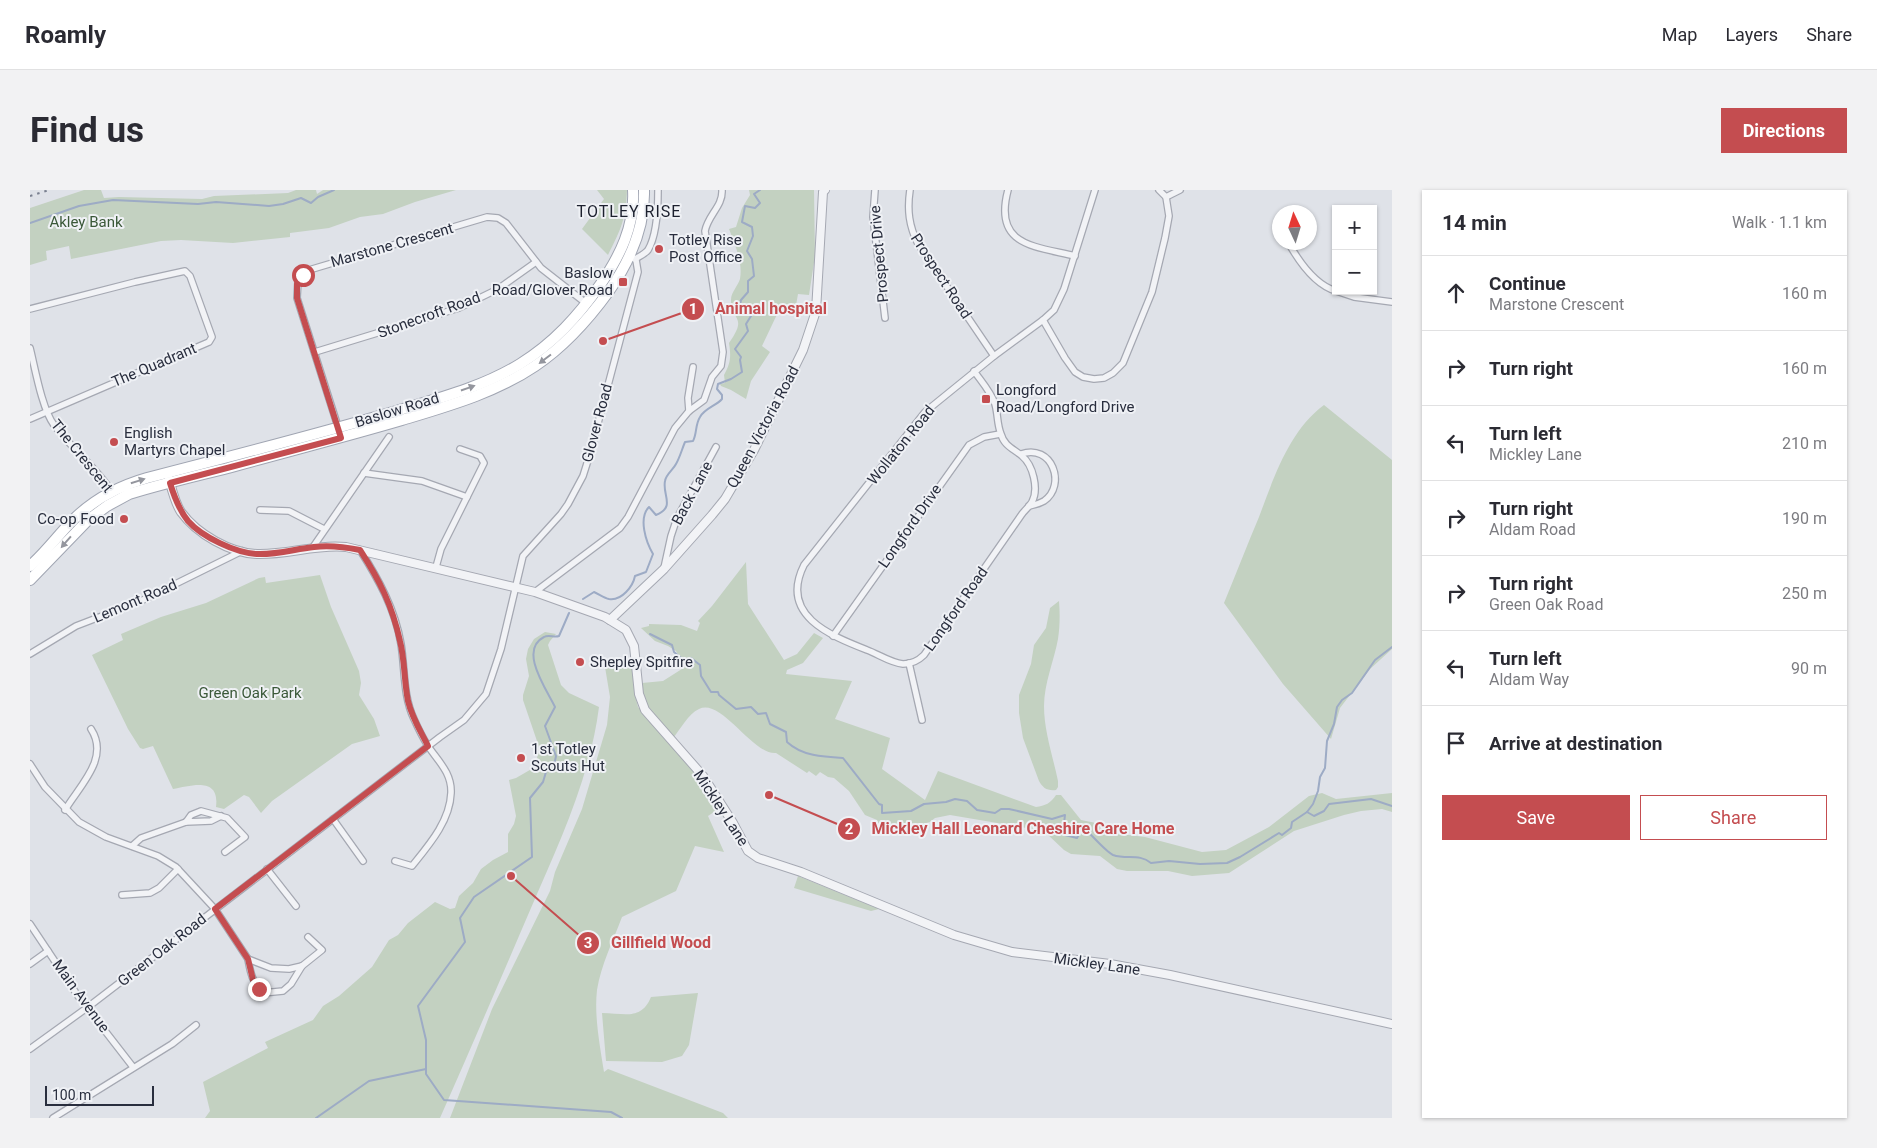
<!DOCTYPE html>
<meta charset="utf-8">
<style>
:root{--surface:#fff;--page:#f2f2f3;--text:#2b2b33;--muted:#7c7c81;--line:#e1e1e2;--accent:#c44d50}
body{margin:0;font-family:Roboto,sans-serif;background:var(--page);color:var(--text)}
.controls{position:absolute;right:15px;top:15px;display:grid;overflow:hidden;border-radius:0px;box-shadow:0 1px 4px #0004}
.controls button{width:45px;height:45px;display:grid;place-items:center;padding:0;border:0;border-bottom:1px solid var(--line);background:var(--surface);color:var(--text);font:25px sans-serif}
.compass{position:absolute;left:1242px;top:15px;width:45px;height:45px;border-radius:50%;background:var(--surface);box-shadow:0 1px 4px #0004;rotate:356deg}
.scale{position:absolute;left:15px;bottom:12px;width:109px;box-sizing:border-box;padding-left:5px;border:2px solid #292e3e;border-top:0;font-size:14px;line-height:18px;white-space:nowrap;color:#292e3e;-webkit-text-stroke:4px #eff1f5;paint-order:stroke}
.stop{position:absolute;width:15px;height:15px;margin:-11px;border:4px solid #c44d50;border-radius:50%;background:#fff}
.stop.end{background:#c44d50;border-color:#fff;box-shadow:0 1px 5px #0008}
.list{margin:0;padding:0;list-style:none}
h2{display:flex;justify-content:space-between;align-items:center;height:65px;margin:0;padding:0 20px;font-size:21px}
h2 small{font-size:16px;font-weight:400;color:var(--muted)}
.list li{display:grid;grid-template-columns:32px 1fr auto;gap:15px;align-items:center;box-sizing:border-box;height:75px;padding:0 20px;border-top:1px solid var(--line)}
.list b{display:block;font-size:19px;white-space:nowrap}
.list p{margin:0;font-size:16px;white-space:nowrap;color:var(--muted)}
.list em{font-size:16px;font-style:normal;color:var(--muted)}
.actions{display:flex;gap:10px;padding:15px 20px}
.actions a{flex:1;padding:11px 0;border:1px solid var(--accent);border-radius:0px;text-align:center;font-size:18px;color:var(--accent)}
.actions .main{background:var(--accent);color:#fff}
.icon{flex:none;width:28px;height:28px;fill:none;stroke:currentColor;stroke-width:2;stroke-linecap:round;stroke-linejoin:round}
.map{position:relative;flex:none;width:1362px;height:928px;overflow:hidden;border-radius:0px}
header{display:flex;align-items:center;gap:30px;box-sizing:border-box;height:70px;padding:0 25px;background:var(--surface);border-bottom:1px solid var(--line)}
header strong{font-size:24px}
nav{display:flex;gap:28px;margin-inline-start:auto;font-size:18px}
.intro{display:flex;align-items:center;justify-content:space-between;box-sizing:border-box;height:120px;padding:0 30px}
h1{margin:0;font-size:35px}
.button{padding:12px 22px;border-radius:0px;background:var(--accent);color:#fff;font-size:18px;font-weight:700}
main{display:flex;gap:30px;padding:0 30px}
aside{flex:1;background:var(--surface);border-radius:0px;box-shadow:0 1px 4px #0004}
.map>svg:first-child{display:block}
.green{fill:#c3d1c1}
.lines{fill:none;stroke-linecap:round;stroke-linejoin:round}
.stream{stroke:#9dabc5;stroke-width:2}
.minor-casing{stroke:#a5a8b2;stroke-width:8}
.tertiary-casing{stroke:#a5a8b2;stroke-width:10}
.primary-casing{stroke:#a0a5b2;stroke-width:12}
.minor{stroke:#f2f3f6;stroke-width:5.5}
.tertiary{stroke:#f2f3f6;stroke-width:8}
.primary{stroke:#fff;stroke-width:10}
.rail{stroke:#7a8090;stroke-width:2;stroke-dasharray:2.5 5;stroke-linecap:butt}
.oneway{fill:#94969e}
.route{stroke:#c44d50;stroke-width:6}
.poi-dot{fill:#c44d50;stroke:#eff1f5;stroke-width:2}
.labels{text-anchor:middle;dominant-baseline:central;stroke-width:4;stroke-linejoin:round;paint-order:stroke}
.park-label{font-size:15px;fill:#3a5838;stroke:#eff1f5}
.poi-label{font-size:15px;fill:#292e3e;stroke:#eff1f5;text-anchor:start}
.street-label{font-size:15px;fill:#292e3e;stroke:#eff1f5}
.neighbourhood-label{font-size:16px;letter-spacing:1px;fill:#1c202e;stroke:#eff1f5}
.leader{fill:none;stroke:#c44d50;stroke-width:2}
.callout-dot{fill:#c44d50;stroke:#eff1f5;stroke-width:2}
.mark-label{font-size:15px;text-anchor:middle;font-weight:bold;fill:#fff}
.callout-label{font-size:16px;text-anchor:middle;font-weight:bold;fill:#c44d50;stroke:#eff1f5;stroke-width:4;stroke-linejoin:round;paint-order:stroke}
</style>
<header>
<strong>Roamly</strong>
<nav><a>Map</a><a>Layers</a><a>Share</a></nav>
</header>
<div class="intro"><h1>Find us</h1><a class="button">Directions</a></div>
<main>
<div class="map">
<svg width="1362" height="928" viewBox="0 0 1362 928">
<rect width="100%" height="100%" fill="#dfe2e8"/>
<g class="green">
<path d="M54 0H71L74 8 89 7 172 9 184 6 258 3 266 0H286L287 4 293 0H426L385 12 353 24 330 27 299 38 260 43V47L203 53 151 50 131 51 41 69 39 56 16 61 17 70 0 75V18Z"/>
<path d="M567 0H597C596 29 591 39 578 65L552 39 574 9Z"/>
<path d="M719 0H784L785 66 779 105 768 104 765 121 751 116 732 156 740 162 721 191 716 209 701 200 691 196 690 194 695 193 694 185C701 173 701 166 699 153 719 125 700 131 701 110 701 102 708 96 710 89 713 72 705 55 699 39L706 37 712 18 720 5Z"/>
<path d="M1294 215 1362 270V459L1340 479 1310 518 1301 549 1253 494 1194 413C1206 384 1217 355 1229 327 1244 287 1259 241 1294 215Z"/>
<path d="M716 372 718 414 754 470 767 464 784 443 793 448 773 473 757 480 756 484 822 491 805 529 860 548 852 579 895 610 908 581 1006 617C1015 616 1021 613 1026 605H1031L1051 630 1071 634 1082 643 1115 647 1172 662 1196 660 1239 637 1279 606 1292 603 1306 609 1362 603V622L1352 619 1331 621 1314 625 1264 641 1199 683 1162 686 1138 681H1097L1087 679 1070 666 1041 664 1034 660 1016 643 1008 640 920 625 905 628 900 632 893 634 879 633 869 641 857 645 853 642 847 630 835 625 819 601 804 588 798 587 790 582 786 586 779 581 777 583 746 563C722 565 692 508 669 519 658 524 650 540 643 548 628 530 613 518 612 493L633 491 655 477 646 461 638 456 625 451 611 438 619 436V434L651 435 667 441 670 433 668 431 682 416Z"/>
<path d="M290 385 301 417 329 481 331 493 329 505 344 529 350 546 322 554 242 611 231 623 219 607 214 605 194 619 186 617C190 586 161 596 143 599L123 556 113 559 110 558 98 539 62 465 93 450 91 444 131 427 176 413 229 388 235 387 236 393Z"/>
<path d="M1029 411C1030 423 1030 436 1028 449 1024 471 1014 493 1014 516 1014 541 1023 567 1028 591V597L1026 600C1017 601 1013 598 1009 591L993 548 989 523V505L1001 474 1004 455 1016 438 1020 418Z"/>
<path d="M515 442 526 444 520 451 518 455 531 495 539 503 569 517C560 588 529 653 501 718 471 788 441 858 410 928H175L180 921 173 892 238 858 235 852 283 830 293 816 309 806 342 777 359 750 368 745 378 733 405 712 420 719 425 718 429 706 443 693 451 679 463 670 478 662V644L484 634 486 626 479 590 486 588 505 577 509 559 508 554 493 510V505L499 486 496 469 498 459 504 449Z"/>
<path d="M580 468 602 469 605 505 608 517 666 583 690 618 678 626 694 662 665 656 646 701 592 727C583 751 571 775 567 800 564 826 570 856 574 882L578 879 693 923 698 928H420L462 819 520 701 525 682 552 619 577 535 580 507 574 471Z"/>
<path d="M768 686 849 719 841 721 764 698Z"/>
<path d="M668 803 659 855 652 866 632 872 576 871 572 823C594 823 611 831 621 807Z"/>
</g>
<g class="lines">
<g class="stream">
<path d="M0 33 49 16 83 10 168 14 186 12 239 16 253 14 271 8 281 13 288 7 304 0"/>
<path d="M553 409 564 402C569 404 574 408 579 409 592 411 603 396 605 386L616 382 623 364C616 352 608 328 619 317L626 325C646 317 632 305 635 291 636 284 643 280 646 274 650 267 652 259 655 252L663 251C667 244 665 235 670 227 675 218 686 216 692 209V205L687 199 688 194 701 189 712 182 710 170 711 167 705 159 718 141 716 134 721 126 710 115 711 110 718 102V91L724 86 722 69 717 61 723 46 722 37 712 32 715 16 725 18 730 13 724 4 730 0"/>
<path d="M620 444 642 455 644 462 656 472 661 468 670 475 671 486 681 502H688L689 505 706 519 721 517 728 524 736 523 740 534 756 542 757 552C772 566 793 567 813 568L849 614 852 615V623L881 621 894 614 916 612 925 609 937 611 947 620 965 623 971 619H979L1022 629 1035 625 1034 633 1029 638 1035 645 1047 648 1053 637C1061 644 1075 661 1083 665 1097 670 1109 663 1121 673L1139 671 1170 674 1197 673 1210 667 1249 643 1252 645 1261 638 1262 632 1277 622 1283 614 1288 601 1290 587 1295 578 1297 551 1304 534 1307 517 1312 510 1322 503 1345 470 1362 457"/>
<path d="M1277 622 1284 626 1294 621 1299 614 1341 609 1362 616"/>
<path d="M396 879V884L414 910 581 922 592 928"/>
<path d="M286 928 339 891 396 879V850L388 816 435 752 430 728 444 707 502 667 500 608 513 592 516 582 525 571 526 566 515 536 525 517C517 500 488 460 514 447 519 444 524 448 529 446L539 423"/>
</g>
<g class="minor-casing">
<g id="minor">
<path d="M845 0 843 27 855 128"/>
<path d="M880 0C877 20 879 36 888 54L964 166"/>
<path d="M978 0C963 56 1004 56 1045 66"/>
<path d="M1136 7 1150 0"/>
<path d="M1258 52C1268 70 1285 95 1306 101"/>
<path d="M605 69C610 66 615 64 618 60 627 45 628 17 628 0"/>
<path d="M1306 101 1324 107 1362 112"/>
<path d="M0 119 105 92 155 81 160 86 182 147 179 152 0 229"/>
<path d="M1013 130 1035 168 1045 182 1053 187 1064 189 1074 188 1083 183 1093 173 1122 102 1135 48 1139 26 1136 7 1129 0"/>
<path d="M0 158C5 178 12 219 24 235 42 259 66 277 82 302"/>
<path d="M285 162 429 118 468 99 506 72"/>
<path d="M944 181C951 191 961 202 965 214 968 224 967 235 971 244 974 256 984 259 992 266 1003 275 1009 299 1002 312 999 317 995 320 992 324L894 465C888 471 882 474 873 474 861 473 848 464 837 460 799 445 749 425 774 375L895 222 964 166 1013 130 1024 120 1034 99 1065 0"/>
<path d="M659 221 658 208 663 177"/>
<path d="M309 240 267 108 268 91 279 80 457 27 468 28 476 33 511 78 557 114"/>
<path d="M991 264C1022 253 1037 295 1014 311 1009 314 1003 315 999 316"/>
<path d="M334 283 392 291 437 307"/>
<path d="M230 320 259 321 294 339"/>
<path d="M283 357 359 247"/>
<path d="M330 360C349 390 365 419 371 454 375 479 373 506 384 529 388 538 393 548 398 556 408 571 422 583 421 603 420 631 399 655 382 676L365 671"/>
<path d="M406 377 411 359 454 273 450 266 430 259"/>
<path d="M634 378 641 346 647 328 686 257"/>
<path d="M505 402 590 338 598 327 645 238 659 221 674 210 682 187 691 176 693 162 675 41C678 25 693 16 692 0"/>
<path d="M803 446 939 255 954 247 970 244"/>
<path d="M0 464 46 436 111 411 212 361"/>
<path d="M879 473 892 530"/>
<path d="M0 574 15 597 49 632 76 647 128 666 146 677 185 719 218 769 241 778 259 779 272 776 292 760 278 747"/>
<path d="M35 620C50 595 80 568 61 539"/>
<path d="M303 629 333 671"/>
<path d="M156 632 181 631 191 626"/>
<path d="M102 656 111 648 156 632 161 625 171 621 197 628 215 647 195 662"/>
<path d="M237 679 266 716"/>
<path d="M92 705 120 703 129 698 148 679"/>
<path d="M0 734 48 806 103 877"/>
<path d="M218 769C220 781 223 795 233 803L253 801 261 794 272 776"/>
<path d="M0 774 18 761"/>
<path d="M0 859 58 817 410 547 434 530 456 504 471 459 493 366 531 324 538 314 553 286 559 267 608 82 606 70 598 65"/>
<path d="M23 928 142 854 166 835"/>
</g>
</g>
<g class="tertiary-casing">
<g id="tertiary">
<path d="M139 289C142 300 145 313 151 322 167 344 200 363 227 364 257 365 286 354 316 357L505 402 575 427 596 440 604 456 609 504 615 520 673 586 703 633 718 661 728 668 771 682 924 745 982 762 1080 774 1140 785 1362 834"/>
<path d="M580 430 634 379 682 325 695 309 724 260 773 160 786 121 793 2 795 0"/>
</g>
</g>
<g class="primary-casing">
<g id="primary">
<path d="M0 376C16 362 28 345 43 330 64 309 89 296 117 288 199 267 281 246 363 222 406 209 451 198 490 174 524 153 548 126 570 95 590 66 605 36 603 0"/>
<path d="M0 390 58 330 77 316 99 304C131 294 165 286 198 278 256 262 314 247 372 230 418 216 465 203 505 176 535 156 558 130 579 101 600 71 615 38 614 0"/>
</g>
</g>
<use href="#minor" class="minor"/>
<use href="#tertiary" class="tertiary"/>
<use href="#primary" class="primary"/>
<path class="rail" d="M0 6 19 0"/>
</g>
<defs><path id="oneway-solid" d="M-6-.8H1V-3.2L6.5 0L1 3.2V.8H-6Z" transform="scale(1.25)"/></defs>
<g class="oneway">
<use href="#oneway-solid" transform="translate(515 169) rotate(143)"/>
<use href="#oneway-solid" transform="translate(438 198) rotate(-19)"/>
<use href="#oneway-solid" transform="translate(108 291) rotate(-17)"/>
<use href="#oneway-solid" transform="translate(36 352) rotate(131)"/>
</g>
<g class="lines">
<path class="route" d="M229 799 223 790 218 769 185 719 398 556C391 542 382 528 378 511 374 491 375 471 370 451 362 415 350 391 330 360 315 357 300 355 284 357 265 359 246 365 227 364 206 363 172 347 158 331 149 320 144 306 140 293L311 248 267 108V94L273 85"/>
</g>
<g class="poi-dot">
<circle cx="629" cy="59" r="5"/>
<rect x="588" y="87" width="10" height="10" rx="2.5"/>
<rect x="951" y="204" width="10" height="10" rx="2.5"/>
<circle cx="84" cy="252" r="5"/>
<circle cx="94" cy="329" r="5"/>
<circle cx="550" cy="472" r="5"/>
<circle cx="491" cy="568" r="5"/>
</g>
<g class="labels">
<g class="park-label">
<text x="56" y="32">Akley Bank</text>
<text x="220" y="503">Green Oak Park</text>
</g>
<g class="poi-label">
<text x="639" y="50">Totley Rise<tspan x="639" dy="17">Post Office</tspan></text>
<text x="583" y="83" text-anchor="end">Baslow<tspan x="583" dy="17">Road/Glover Road</tspan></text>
<text x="966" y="200">Longford<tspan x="966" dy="17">Road/Longford Drive</tspan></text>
<text x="94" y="243">English<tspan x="94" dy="17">Martyrs Chapel</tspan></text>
<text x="84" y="329" text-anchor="end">Co-op Food</text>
<text x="560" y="472">Shepley Spitfire</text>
<text x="501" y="559">1st Totley<tspan x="501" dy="17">Scouts Hut</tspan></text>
</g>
<g class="street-label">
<text transform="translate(362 55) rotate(-16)">Marstone Crescent</text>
<text transform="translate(849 64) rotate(-95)">Prospect Drive</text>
<text transform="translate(911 86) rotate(57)">Prospect Road</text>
<text transform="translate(399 125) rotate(-20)">Stonecroft Road</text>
<text transform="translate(124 175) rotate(-23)">The Quadrant</text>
<text transform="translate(367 220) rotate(-17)">Baslow Road</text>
<text transform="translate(567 233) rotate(-75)">Glover Road</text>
<text transform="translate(733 237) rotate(-62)">Queen Victoria Road</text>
<text transform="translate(871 255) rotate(-51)">Wollaton Road</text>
<text transform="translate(52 266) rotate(51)">The Crescent</text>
<text transform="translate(662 303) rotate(-62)">Back Lane</text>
<text transform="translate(880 336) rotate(-55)">Longford Drive</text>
<text transform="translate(105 411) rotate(-23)">Lemont Road</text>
<text transform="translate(926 419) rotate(-55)">Longford Road</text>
<text transform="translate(691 618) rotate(57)">Mickley Lane</text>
<text transform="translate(132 760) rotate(-38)">Green Oak Road</text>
<text transform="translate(1067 774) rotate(8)">Mickley Lane</text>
<text transform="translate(51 806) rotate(54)">Main Avenue</text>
</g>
<g class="neighbourhood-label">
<text x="599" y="21">TOTLEY RISE</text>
</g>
</g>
<path class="leader" d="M573 151L663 119M739 605L819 639M481 686L558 753"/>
<g class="callout-dot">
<circle cx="573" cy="151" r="5"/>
<circle cx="739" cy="605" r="5"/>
<circle cx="481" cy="686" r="5"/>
<circle cx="663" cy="119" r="12"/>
<circle cx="819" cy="639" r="12"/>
<circle cx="558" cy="753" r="12"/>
</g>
<g class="mark-label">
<text x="663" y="124">1</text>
<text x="819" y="644">2</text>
<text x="558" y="758">3</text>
</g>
<g class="callout-label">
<text x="741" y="124">Animal hospital</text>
<text x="993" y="644">Mickley Hall Leonard Cheshire Care Home</text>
<text x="631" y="758">Gillfield Wood</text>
</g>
</svg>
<div class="controls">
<button>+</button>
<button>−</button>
</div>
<svg class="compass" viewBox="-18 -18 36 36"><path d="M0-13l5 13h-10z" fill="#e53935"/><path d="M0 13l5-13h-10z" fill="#7c7c81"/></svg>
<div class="scale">100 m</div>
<div class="stop" style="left:273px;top:85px"></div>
<div class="stop end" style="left:229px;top:799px"></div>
</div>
<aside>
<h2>14 min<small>Walk · 1.1 km</small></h2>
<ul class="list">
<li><svg class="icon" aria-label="ahead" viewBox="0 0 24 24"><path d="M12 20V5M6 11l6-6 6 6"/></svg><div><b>Continue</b><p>Marstone Crescent</p></div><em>160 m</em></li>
<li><svg class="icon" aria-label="right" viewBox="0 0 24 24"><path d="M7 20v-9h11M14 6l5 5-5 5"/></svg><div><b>Turn right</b></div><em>160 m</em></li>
<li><svg class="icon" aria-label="left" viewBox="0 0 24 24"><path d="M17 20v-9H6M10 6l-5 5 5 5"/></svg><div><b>Turn left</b><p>Mickley Lane</p></div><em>210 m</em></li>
<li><svg class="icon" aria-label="right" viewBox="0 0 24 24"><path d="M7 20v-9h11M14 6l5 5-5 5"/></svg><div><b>Turn right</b><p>Aldam Road</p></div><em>190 m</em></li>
<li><svg class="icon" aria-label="right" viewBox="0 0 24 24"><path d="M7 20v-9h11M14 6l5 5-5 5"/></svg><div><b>Turn right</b><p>Green Oak Road</p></div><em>250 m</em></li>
<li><svg class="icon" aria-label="left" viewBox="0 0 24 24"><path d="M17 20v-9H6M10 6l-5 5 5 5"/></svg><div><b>Turn left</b><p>Aldam Way</p></div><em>90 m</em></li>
<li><svg class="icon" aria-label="arrive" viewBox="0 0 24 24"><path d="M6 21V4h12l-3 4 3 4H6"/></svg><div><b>Arrive at destination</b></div></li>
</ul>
<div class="actions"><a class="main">Save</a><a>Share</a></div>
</aside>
</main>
